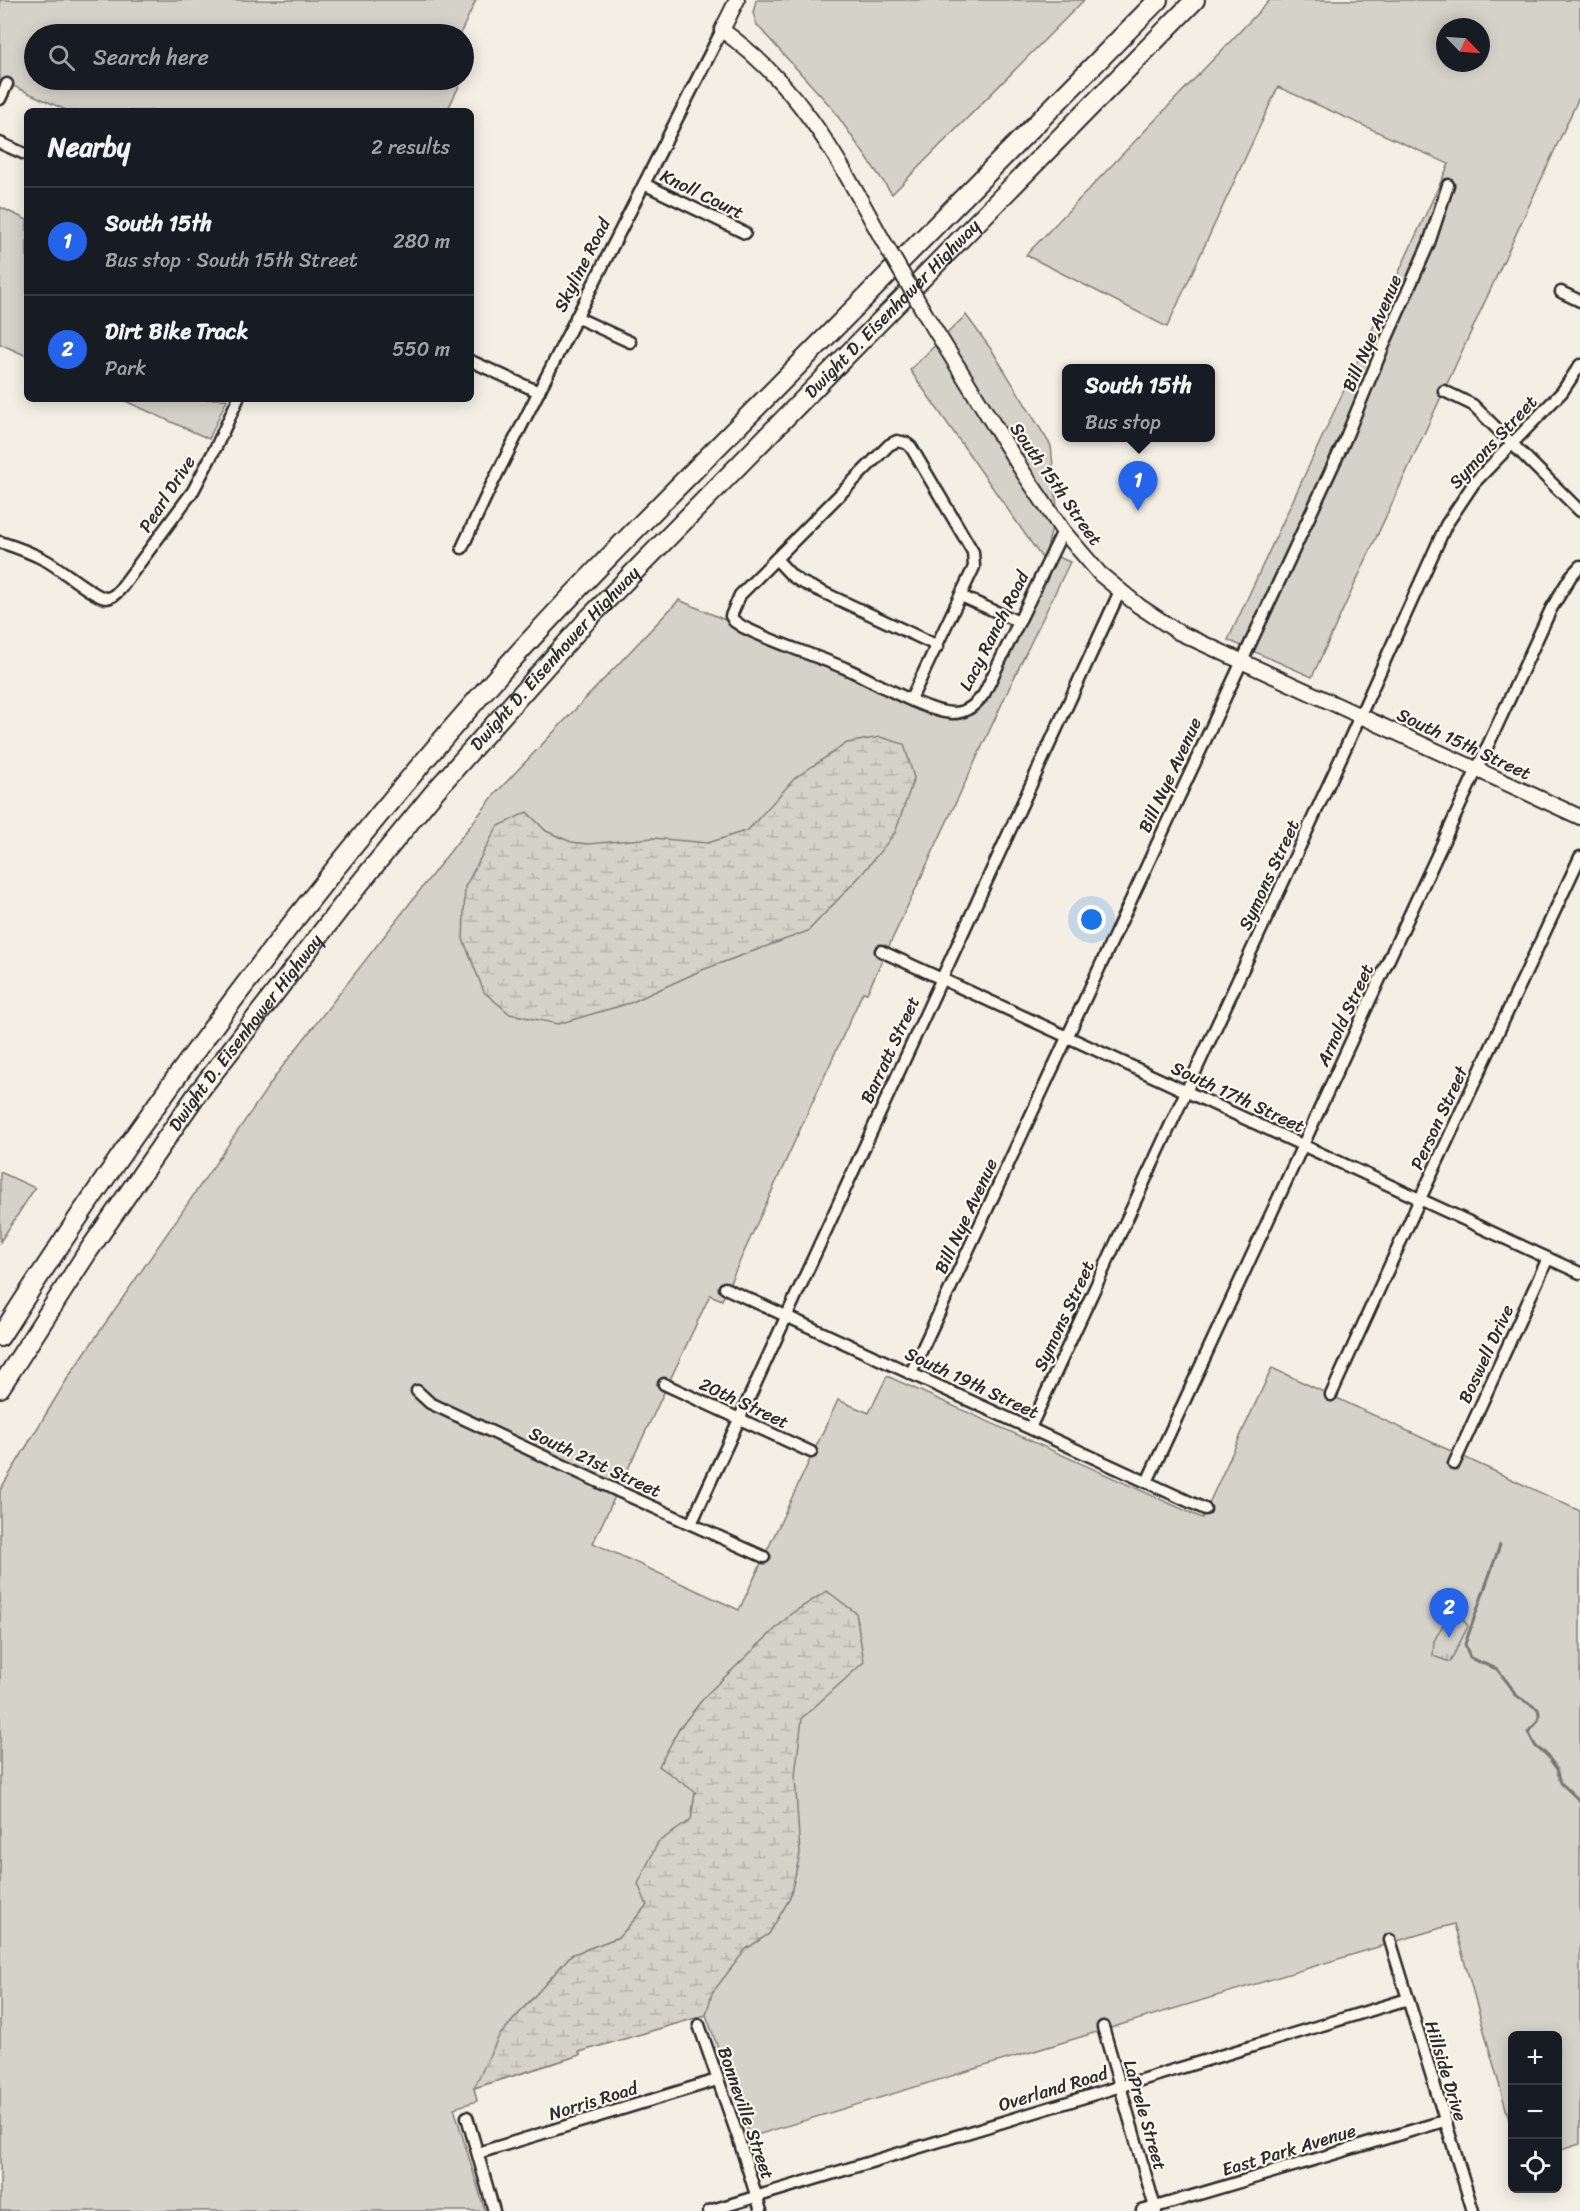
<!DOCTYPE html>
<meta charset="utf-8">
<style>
:root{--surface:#171b24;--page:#20242c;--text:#f1f3f6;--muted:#9ea1a6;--line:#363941;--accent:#2563eb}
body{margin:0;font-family:Sriracha,sans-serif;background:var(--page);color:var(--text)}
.controls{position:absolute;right:18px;bottom:18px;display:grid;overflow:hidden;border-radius:9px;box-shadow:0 3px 15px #0003}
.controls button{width:54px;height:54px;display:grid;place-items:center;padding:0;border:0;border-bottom:2px solid var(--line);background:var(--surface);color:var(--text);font:30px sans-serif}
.compass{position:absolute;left:1436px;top:18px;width:54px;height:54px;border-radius:50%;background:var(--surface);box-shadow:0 3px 15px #0003;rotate:115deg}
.you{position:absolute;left:1092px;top:920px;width:21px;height:21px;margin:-15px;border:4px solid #fff;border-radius:50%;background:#1a73e8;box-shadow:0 0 0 9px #1a73e833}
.badge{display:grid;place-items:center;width:39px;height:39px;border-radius:50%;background:var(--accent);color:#fff;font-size:20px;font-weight:700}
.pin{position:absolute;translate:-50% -50px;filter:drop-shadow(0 2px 3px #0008)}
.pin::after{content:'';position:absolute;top:32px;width:21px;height:18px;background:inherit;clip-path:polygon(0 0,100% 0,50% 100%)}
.popup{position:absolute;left:1062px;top:364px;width:153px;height:78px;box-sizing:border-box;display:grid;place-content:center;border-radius:9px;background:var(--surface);filter:drop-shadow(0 2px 4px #0005);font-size:20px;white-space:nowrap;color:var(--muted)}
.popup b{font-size:22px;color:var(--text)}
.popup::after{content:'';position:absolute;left:50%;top:100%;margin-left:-12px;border:12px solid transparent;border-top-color:var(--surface)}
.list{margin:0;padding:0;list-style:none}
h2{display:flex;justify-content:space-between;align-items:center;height:78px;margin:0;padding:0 24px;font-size:26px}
h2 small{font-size:20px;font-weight:400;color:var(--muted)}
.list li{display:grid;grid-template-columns:39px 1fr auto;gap:18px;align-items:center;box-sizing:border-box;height:108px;padding:0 24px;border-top:2px solid var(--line)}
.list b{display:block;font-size:22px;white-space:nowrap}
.list p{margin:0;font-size:20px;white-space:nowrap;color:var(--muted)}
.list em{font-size:20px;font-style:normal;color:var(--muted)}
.icon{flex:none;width:33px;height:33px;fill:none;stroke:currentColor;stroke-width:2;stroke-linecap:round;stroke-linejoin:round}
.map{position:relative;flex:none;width:1580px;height:2211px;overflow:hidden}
.search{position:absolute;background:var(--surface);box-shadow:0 3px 15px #0003;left:24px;top:24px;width:450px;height:66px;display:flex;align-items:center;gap:15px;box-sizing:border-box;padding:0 21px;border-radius:33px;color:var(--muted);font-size:22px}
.panel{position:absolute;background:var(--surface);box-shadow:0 3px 15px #0003;left:24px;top:108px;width:450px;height:294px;border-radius:9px}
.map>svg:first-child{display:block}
.grass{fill:#d5d2c9;stroke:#807e7a;stroke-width:1.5;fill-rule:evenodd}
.wetland{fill:url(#wetland-marsh);stroke:#807e7a;stroke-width:1.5}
.park{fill:url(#park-tufts);stroke:#807e7a;stroke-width:1.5}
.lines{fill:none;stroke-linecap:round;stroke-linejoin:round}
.stream{stroke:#787772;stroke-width:3}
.minor-casing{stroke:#2b2b2b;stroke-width:15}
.secondary-casing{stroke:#2b2b2b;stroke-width:18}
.motorway-casing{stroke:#2b2b2b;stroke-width:22}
.minor{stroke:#fbf7ec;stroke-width:10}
.secondary{stroke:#fbf7ec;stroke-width:14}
.motorway{stroke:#fbf7ec;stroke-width:18}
.secondary-bridge-casing{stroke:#2b2b2b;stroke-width:18;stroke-linecap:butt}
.secondary-bridge{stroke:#fbf7ec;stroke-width:14}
.labels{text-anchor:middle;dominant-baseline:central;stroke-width:4.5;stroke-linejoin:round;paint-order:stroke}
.street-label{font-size:18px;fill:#2b2b2b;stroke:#fbf7ec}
</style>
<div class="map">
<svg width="1580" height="2211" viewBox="0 0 1580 2211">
<defs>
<pattern id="wetland-marsh" width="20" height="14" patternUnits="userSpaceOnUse" patternTransform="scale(1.5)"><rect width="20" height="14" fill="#d5d2c9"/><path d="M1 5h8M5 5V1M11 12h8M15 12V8" fill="none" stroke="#b7b4ad"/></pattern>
<pattern id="park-tufts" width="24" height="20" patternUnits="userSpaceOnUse" patternTransform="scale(1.5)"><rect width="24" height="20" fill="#d5d2c9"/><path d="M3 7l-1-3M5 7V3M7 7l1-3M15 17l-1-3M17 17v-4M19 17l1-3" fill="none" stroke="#b7b4ad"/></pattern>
</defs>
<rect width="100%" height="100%" fill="#f3efe4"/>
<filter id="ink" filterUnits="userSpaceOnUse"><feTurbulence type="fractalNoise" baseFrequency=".0167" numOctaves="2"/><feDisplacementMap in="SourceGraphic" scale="12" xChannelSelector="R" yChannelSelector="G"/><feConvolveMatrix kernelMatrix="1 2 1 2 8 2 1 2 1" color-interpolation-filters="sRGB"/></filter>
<g filter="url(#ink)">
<g class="grass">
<path d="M0 0H476L460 34H34V80H462L447 111H68L0 80Z"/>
<path d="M756 0H1084L892 194 832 108 757 25 753 13Z"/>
<path d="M1270 0H1580V95L1312 677 1228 640 1449 164 1278 87 1167 327 1026 255ZM1445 27H1481V63H1445Z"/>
<path d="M0 207 27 220V356L0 344Z"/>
<path d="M966 315 993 352 1051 446 1057 507 1046 552 1070 562 1020 665 867 993 863 992 722 1300 710 1295 593 1543 739 1610 838 1400 869 1413 887 1376 1202 1518 1272 1368 1580 1511V2144L1558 2151V2036H1512V2130L1454 1924 750 2137 706 2015 579 2052 580 2055 474 2088 477 2101 454 2108 485 2211H0V1490L69 1376 279 1071 495 794 679 600 762 636 947 713 976 703 1044 561 910 370Z"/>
<path d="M121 399H227L209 439Z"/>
<path d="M0 1172 35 1188 0 1242Z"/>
</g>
<g class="wetland">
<path d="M880 737 904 744 914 778 895 833 862 874 808 931 702 970 630 1003 558 1024 510 1014 484 992 463 939 465 887 497 827 527 812 546 831 571 842 588 844 653 838 708 843 748 830 795 778 847 743Z"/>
<path d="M827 1591 856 1613 864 1662 802 1718 795 1776 800 1854 790 1898 769 1934 746 1949 712 1993 706 2015 579 2052 580 2055 474 2088 499 2036 571 1955 619 1937 647 1905 638 1884 658 1842 691 1820 695 1792 659 1766 679 1729 707 1694 792 1613Z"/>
</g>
<path class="park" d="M1449 1614 1462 1618 1468 1626 1450 1662 1433 1656 1434 1641Z"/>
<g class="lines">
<path class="stream" d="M1500 1545 1465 1644 1470 1658 1497 1669 1511 1687 1515 1695 1538 1709C1542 1721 1534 1725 1528 1732L1536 1747 1546 1754 1557 1769 1561 1783 1580 1801"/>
<g class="minor-casing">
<g id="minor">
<path d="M0 99 7 84"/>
<path d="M0 143 27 155"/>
<path d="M644 184 745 233"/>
<path d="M1561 292 1580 301"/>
<path d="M576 317 630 342"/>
<path d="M471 361 539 392"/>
<path d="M1444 391 1473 405 1580 511"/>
<path d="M0 542C16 547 32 553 47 561 60 568 95 598 106 598 112 598 117 593 121 588L193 491 217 445 238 399"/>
<path d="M462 548 490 488 722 30"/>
<path d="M776 559 792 576 801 582 938 646"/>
<path d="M961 596 1019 622"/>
<path d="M911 699 974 567 973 552 911 447 906 443 897 441 889 445 740 595 731 616 734 621 743 627C777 644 812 654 847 669 872 680 928 713 953 713 967 713 976 704 984 694L1063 531"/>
<path d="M881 951 1580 1273"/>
<path d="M725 1288 1205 1509"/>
<path d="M911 1373 1344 442 1386 340 1429 243 1448 185"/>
<path d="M664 1384 811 1452"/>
<path d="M417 1391 430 1403 620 1492 764 1557"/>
<path d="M1331 1395 1420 1199 1580 857"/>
<path d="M1030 1428 1351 736 1446 525 1474 483 1562 392 1580 365"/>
<path d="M1454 1464 1548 1258"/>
<path d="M1147 1482 1551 609 1571 576 1580 566"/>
<path d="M691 1524 1120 591"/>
<path d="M1390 1940 1473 2211"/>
<path d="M699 2025 738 2137 761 2211"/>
<path d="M1103 2027 1156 2211"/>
<path d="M467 2117 494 2211"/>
<path d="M478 2153 717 2080"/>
<path d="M709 2211 1408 1999"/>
<path d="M1142 2211 1444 2121"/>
</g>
</g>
<g class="secondary-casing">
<g id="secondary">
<path d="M737 0 722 30C800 86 836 155 881 237"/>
<path d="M927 317 1023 472 1063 531 1100 574 1139 606 1178 632 1580 817"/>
</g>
</g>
<g class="motorway-casing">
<g id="motorway">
<path d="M0 1337C143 1112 304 897 480 696 570 593 668 497 764 400 895 267 1026 133 1158 0"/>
<path id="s1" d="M0 1388 87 1253 197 1094 352 893 436 790 588 619 1195 0"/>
</g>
</g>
<use href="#minor" class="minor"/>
<use href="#secondary" class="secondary"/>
<use href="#motorway" class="motorway"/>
<g class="secondary-bridge-casing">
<path id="secondary-bridge" d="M881 237 927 317"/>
</g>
<use href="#secondary-bridge" class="secondary-bridge"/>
</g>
</g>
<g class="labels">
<g class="street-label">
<text transform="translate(702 194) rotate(26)">Knoll Court</text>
<text transform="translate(582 265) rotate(-63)">Skyline Road</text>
<text stroke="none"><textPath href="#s1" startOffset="1404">Dwight D. Eisenhower Highway</textPath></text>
<text transform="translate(1372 333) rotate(-67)">Bill Nye Avenue</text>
<text transform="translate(1493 442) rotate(-47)">Symons Street</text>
<text transform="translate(1056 484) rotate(55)">South 15th Street</text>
<text transform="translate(167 494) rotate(-57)">Pearl Drive</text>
<text transform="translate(994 631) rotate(-63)">Lacy Ranch Road</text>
<text stroke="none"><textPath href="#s1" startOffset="918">Dwight D. Eisenhower Highway</textPath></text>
<text transform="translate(1464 744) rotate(25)">South 15th Street</text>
<text transform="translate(1170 775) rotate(-65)">Bill Nye Avenue</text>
<text transform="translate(1269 875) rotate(-65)">Symons Street</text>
<text transform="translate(1345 1015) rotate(-65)">Arnold Street</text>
<text stroke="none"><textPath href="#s1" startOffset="432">Dwight D. Eisenhower Highway</textPath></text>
<text transform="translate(890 1050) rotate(-65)">Barratt Street</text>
<text transform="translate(1238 1097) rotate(25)">South 17th Street</text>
<text transform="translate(1439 1118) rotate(-65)">Person Street</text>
<text transform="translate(966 1216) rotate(-65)">Bill Nye Avenue</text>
<text transform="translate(1064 1316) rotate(-65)">Symons Street</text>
<text transform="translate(1486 1354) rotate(-65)">Boswell Drive</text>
<text transform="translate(972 1383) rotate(25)">South 19th Street</text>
<text transform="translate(744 1403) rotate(25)">20th Street</text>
<text transform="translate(595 1462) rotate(25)">South 21st Street</text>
<text transform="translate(1446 2071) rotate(73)">Hillside Drive</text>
<text transform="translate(1053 2089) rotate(-17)">Overland Road</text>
<text transform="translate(593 2101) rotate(-17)">Norris Road</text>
<text transform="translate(746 2113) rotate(71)">Bonneville Street</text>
<text transform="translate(1145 2115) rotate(74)">LaPrele Street</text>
<text transform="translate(1289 2150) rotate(-17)">East Park Avenue</text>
</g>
</g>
</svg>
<div class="controls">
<button>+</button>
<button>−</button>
<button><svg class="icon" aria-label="locate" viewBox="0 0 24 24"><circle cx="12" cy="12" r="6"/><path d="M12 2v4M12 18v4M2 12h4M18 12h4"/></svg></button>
</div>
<svg class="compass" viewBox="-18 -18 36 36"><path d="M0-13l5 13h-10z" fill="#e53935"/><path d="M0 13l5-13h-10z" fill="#9ea1a6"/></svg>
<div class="you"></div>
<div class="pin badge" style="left:1138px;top:511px">1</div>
<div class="popup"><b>South 15th</b>Bus stop</div>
<div class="pin badge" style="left:1449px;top:1638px">2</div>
<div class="search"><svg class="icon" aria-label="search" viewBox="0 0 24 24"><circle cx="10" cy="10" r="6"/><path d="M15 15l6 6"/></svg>Search here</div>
<section class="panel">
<h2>Nearby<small>2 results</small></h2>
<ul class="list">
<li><span class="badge">1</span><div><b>South 15th</b><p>Bus stop · South 15th Street</p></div><em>280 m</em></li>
<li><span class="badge">2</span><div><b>Dirt Bike Track</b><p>Park</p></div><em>550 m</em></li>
</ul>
</section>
</div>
